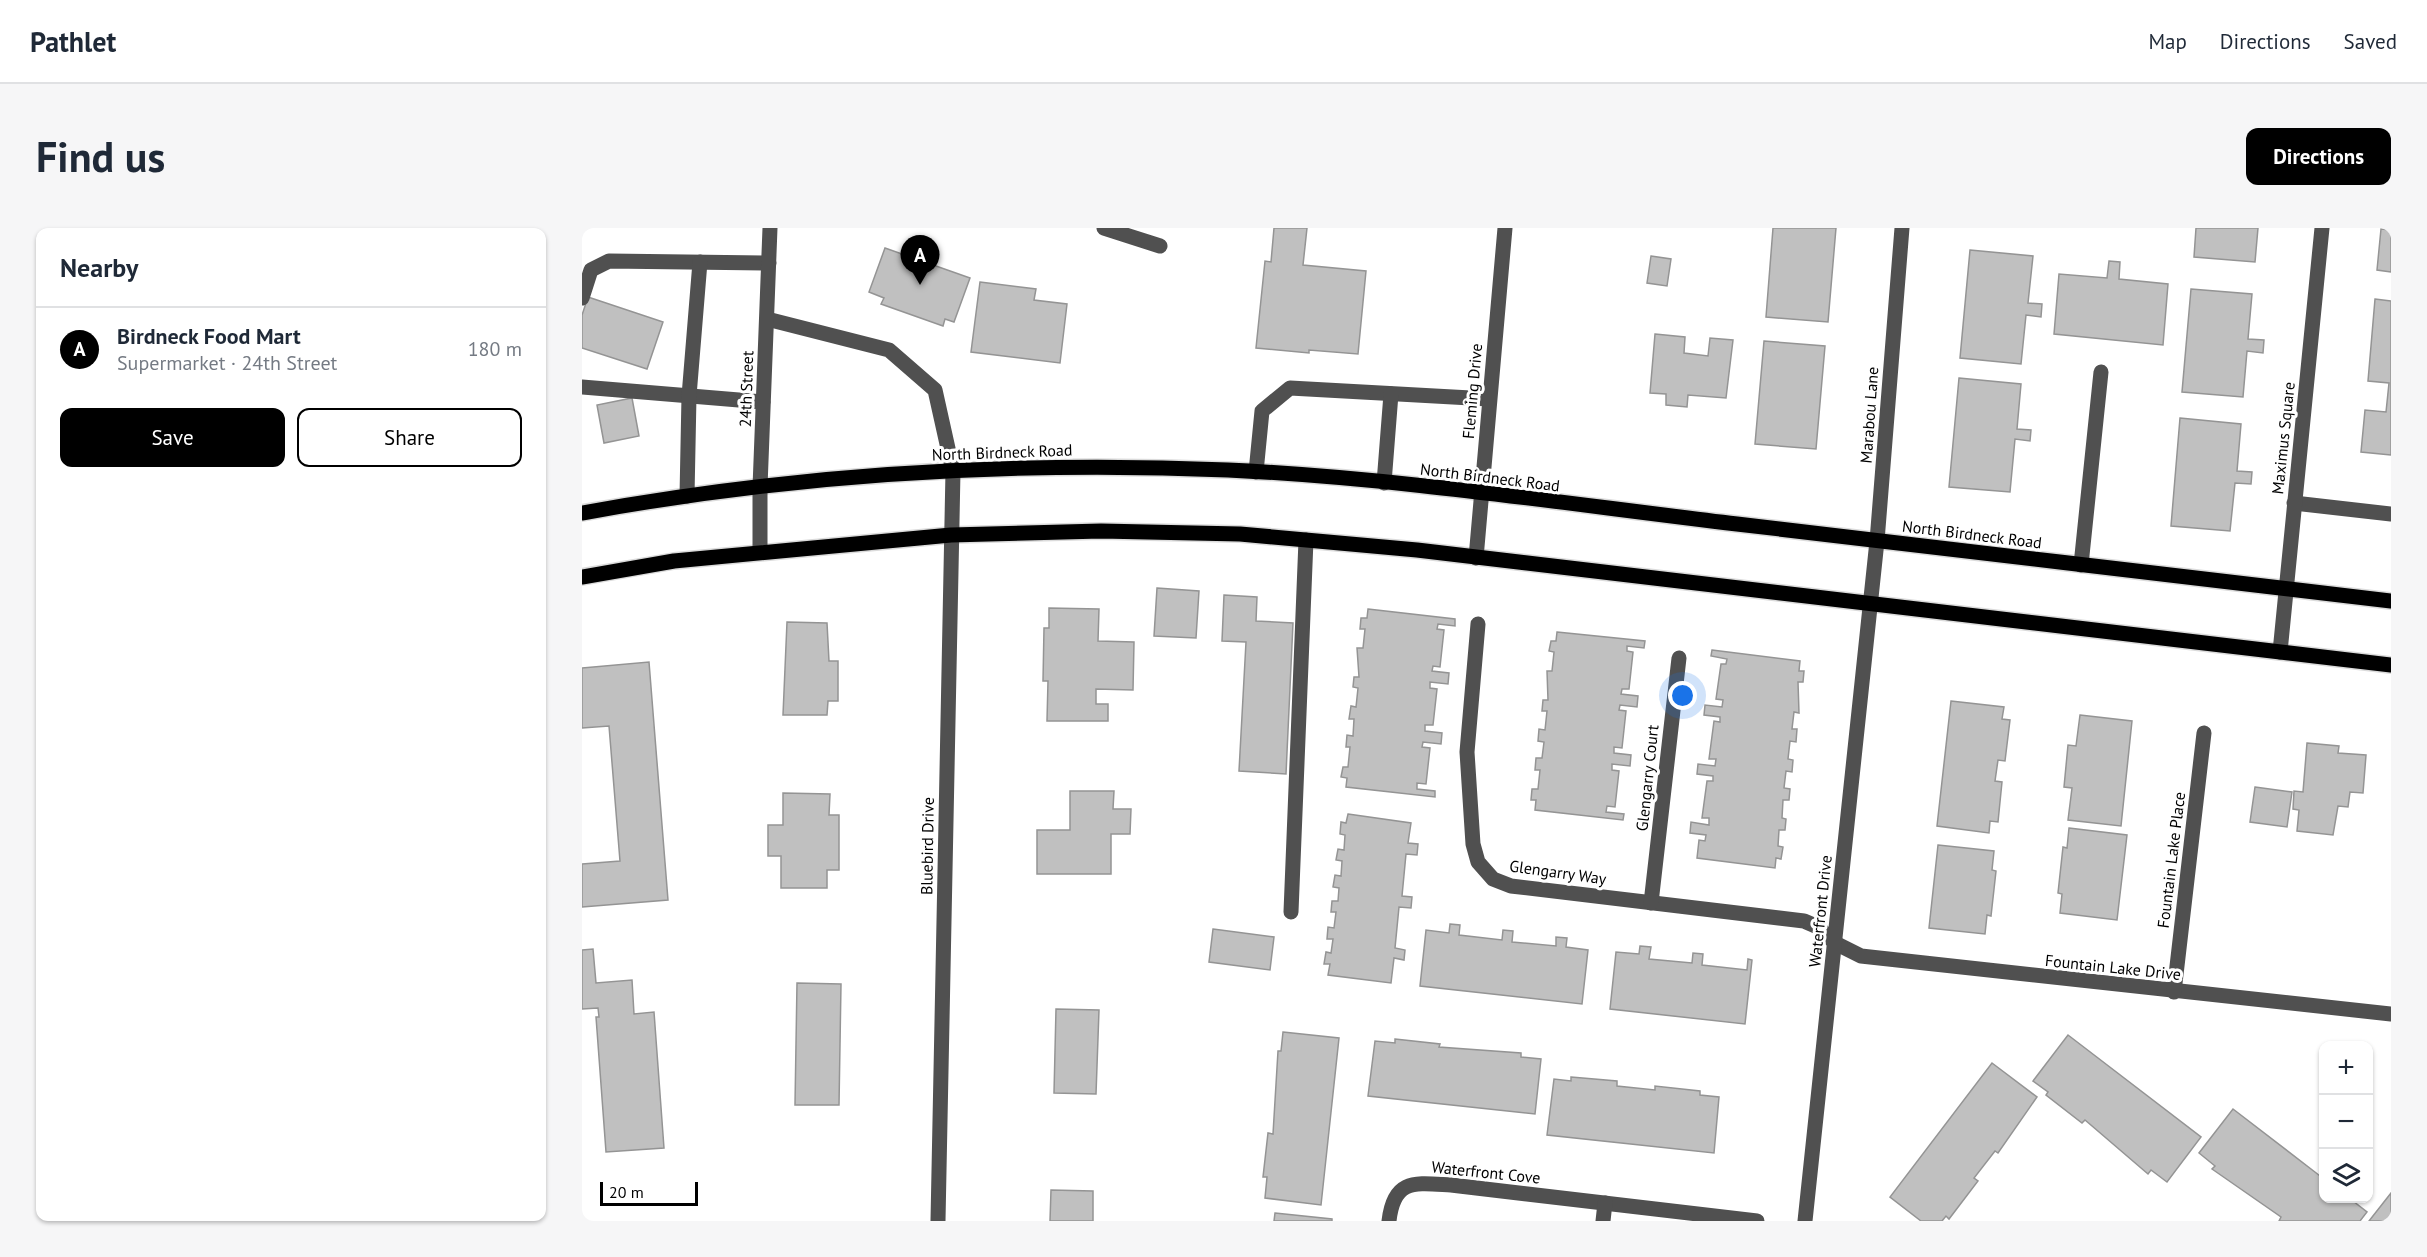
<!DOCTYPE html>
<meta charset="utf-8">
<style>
:root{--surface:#fff;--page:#f6f6f7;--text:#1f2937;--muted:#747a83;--line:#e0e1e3;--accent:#000}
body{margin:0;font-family:"PT Sans",sans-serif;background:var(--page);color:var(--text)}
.controls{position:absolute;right:18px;bottom:18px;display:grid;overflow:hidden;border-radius:12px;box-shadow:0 2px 4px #0004}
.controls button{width:54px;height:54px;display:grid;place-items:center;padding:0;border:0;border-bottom:2px solid var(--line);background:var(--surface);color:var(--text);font:30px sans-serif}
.scale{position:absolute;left:18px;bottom:15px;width:98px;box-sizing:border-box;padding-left:6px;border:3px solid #000;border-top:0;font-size:16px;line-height:21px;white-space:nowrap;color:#000;-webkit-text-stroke:4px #fff;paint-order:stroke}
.you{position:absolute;left:1101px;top:468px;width:21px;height:21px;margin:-15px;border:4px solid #fff;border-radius:50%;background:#1a73e8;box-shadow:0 0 0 9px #1a73e833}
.badge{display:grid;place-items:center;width:39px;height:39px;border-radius:50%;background:var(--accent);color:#fff;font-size:20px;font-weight:700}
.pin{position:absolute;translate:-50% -50px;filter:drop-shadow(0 2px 3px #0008)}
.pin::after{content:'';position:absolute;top:32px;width:21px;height:18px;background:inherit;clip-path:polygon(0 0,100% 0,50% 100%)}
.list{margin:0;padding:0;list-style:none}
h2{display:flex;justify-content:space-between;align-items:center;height:78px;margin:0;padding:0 24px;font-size:26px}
h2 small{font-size:20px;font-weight:400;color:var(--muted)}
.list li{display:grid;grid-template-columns:39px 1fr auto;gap:18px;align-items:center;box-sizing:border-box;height:84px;padding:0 24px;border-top:2px solid var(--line)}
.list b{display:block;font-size:22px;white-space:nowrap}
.list p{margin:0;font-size:20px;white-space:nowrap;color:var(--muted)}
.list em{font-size:20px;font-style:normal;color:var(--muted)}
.actions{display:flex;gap:12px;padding:18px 24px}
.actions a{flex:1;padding:14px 0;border:2px solid var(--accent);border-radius:12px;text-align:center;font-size:21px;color:var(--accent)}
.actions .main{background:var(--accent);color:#fff}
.icon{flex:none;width:33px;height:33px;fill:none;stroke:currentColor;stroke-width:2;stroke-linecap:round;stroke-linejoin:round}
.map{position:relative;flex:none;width:1809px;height:993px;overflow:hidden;border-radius:12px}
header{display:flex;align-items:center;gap:36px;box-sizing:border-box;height:84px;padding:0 30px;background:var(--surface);border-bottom:2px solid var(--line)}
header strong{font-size:28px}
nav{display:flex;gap:33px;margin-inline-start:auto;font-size:21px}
.intro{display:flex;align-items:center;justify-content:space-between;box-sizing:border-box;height:144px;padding:0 36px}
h1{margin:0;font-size:42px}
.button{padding:15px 27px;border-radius:12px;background:var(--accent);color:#fff;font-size:21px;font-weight:700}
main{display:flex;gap:36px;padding:0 36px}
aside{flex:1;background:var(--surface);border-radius:12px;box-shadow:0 2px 4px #0004}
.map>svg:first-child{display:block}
.building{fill:#c0c0c0;stroke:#949494;stroke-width:1.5}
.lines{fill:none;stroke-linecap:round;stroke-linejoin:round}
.major-casing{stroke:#dbdbdb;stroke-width:18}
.minor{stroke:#505050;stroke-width:15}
.major{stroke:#000;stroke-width:15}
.labels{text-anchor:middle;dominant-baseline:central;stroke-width:6;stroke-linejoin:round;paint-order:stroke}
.street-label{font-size:16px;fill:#000;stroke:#fff}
</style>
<header>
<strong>Pathlet</strong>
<nav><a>Map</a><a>Directions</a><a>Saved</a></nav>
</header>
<div class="intro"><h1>Find us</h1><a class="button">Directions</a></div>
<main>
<aside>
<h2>Nearby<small></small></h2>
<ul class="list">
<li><span class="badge">A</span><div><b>Birdneck Food Mart</b><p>Supermarket · 24th Street</p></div><em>180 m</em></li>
</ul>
<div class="actions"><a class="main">Save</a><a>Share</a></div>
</aside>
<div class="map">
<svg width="1809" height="993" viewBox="0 0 1809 993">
<rect width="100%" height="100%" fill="#fff"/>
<g class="building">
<path d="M692 0H725L721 37 784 43 776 126 727 122V125L674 120 683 33 689 34Z"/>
<path d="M1191 0H1254L1246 94 1184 89Z"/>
<path d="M1614 0H1676L1673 34 1612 29Z"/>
<path d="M1799 1 1809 2V44L1795 42Z"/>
<path d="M303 20 388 50 372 94 363 91 361 98 299 76 302 70 287 64Z"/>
<path d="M1388 22 1451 28 1446 75 1460 76 1459 89 1444 87 1439 136 1378 130Z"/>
<path d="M1069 28 1089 31 1085 58 1065 55Z"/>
<path d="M1527 33 1538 34 1537 51 1586 56 1581 117 1472 106 1477 46 1525 50Z"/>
<path d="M398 54 454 61 452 72 485 76 478 135 389 124Z"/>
<path d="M1609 61 1670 66 1666 111 1682 112 1681 125 1665 123 1661 169 1600 164Z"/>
<path d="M6 69 81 94 65 141 0 120V87Z"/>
<path d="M1793 71 1809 73V227L1779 224 1783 182 1804 184 1807 155 1786 153Z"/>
<path d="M1073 106 1103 109 1102 125 1126 128 1128 110 1151 112 1144 170 1106 167 1105 179 1084 177V166L1068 165Z"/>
<path d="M1182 113 1243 118 1234 221 1173 216Z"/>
<path d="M1377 150 1439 156 1435 201 1449 202 1448 213 1433 211 1428 264 1367 259Z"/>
<path d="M50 170 57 208 22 215 15 177Z"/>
<path d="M1598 190 1659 196 1655 243 1670 244 1669 256 1653 255 1648 303 1589 298Z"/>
<path d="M575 360 617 363 614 410 572 408Z"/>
<path d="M642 367 675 369 674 393 711 395 704 546 657 543 664 414 640 413Z"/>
<path d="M467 380 517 381 516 413 552 414 551 462 514 461V476H526V493H465L466 453H461L462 400H467Z"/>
<path d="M786 381 873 391V398L856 396 855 401 862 402 858 439 851 438 850 443 867 445 866 456 848 454V460L855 461 851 497H843V503L860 505 859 516 841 514 840 519 848 520 844 556 835 555V561L853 563V569L764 559 765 550 759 549 761 539H766L768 519H764L765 507 771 508 772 491H767L769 478 774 479 776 460 771 459 772 449H777L775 420H781L783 401H778L779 390H785Z"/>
<path d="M205 394 245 395 247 433H256V473H246L245 487H201Z"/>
<path d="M975 404 1063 413 1062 420 1045 418V423L1051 424 1047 461H1040L1039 466 1056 468 1055 479 1038 477 1037 482 1044 483 1040 520 1032 519V525L1049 527 1048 538 1030 536V542L1037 543 1033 579 1025 578 1024 584 1042 586 1041 592 953 582 954 572H949L950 561H956L958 542H953L954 530H960L962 514 956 513 957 501 963 502 965 483H960L961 472H966L965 443H970L972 424 967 423 969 413H974Z"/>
<path d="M1130 422 1218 433 1217 443H1222L1221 454H1216L1217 485 1212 484 1210 501H1215L1214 514 1208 513 1206 531 1211 532 1210 544 1204 543 1202 560 1208 561 1207 572H1201L1200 590 1204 591 1203 602H1197L1196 618 1201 619 1199 631 1194 630 1193 640 1115 630 1117 612 1123 613 1124 607 1108 605 1109 594 1127 597V590H1120L1125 553H1131V548L1115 546 1116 536 1133 538 1134 531H1127L1132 493 1138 494V489L1122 487 1123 477 1140 479 1141 472 1134 471 1139 436H1144L1145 431 1129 428Z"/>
<path d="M67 434 86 672 0 679V636L38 633 27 498 0 500V440Z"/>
<path d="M1369 473 1422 479 1420 491 1428 492 1423 533 1416 532 1413 553 1420 554 1416 594 1408 593 1407 605 1355 598Z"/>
<path d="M1498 487 1550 493 1539 598 1486 592 1490 560 1482 559 1486 517 1494 518Z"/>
<path d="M1725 515 1757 518 1756 525 1784 527 1781 565 1768 564 1766 579 1756 578 1751 607 1715 603 1717 582 1711 581 1712 563 1721 564Z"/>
<path d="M1673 559 1710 564 1705 599 1668 594Z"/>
<path d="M488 563H532L531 581H549L548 606H529V646H455V602H488Z"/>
<path d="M201 565 248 566 247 587H257V642H245V660H199V628H186V597H201Z"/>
<path d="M766 586 829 595 826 615 836 616 835 627 824 626 820 668 830 669 829 680 817 679 813 720 823 722 822 732 812 730 809 755 746 747 748 736H742L744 724 749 725 751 711H745L746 699 752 700 754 684H749L750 673H756L757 660 751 659 753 647 759 648 760 633 754 632 756 621 762 622 763 607 758 606 759 594 764 595Z"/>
<path d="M1487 600 1545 607 1535 692 1478 685 1480 666 1476 665 1481 619 1485 620Z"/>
<path d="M1356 617 1412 623 1410 642 1414 643 1409 688 1405 687 1403 706 1347 700Z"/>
<path d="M868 696 878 697 877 707 920 712 921 702 931 703 930 714 974 718V709L985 710 984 719 1006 722 1000 776 838 758 844 702 867 705Z"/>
<path d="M631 701 692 709 688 742 627 734Z"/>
<path d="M1058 718 1069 719 1067 731 1110 735 1111 725 1121 726 1120 737 1165 742 1166 731 1170 732 1163 796 1028 781 1034 724 1057 726Z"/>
<path d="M11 721 14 755 50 752 52 786 72 784 82 920 24 924 14 789H17L16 780 0 781V722Z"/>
<path d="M215 755 259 756 257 877H213Z"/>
<path d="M474 781 517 782 514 866 472 865Z"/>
<path d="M701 804 757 810 739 977 683 970 685 949H681L686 905 691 906 696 823H699Z"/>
<path d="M1486 807 1619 909 1585 954 1569 942 1566 946 1503 892 1500 895 1464 867 1466 864 1451 853Z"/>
<path d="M813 811 858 816 857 819 939 825V829L959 831 953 886 786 868 793 813 813 815Z"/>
<path d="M1410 835 1455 869 1416 925 1413 923 1392 950 1396 953 1367 991 1364 988 1360 993H1339L1308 969Z"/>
<path d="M989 849 1035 853V858L1073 862V858L1118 863V867L1137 869 1132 925 965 907 972 851 989 853Z"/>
<path d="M1651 881 1742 951V970H1767L1785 984 1778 993H1697L1699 989 1630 941 1633 938 1617 925Z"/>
<path d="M469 962 511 963V993H468Z"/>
<path d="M1809 965V993H1787Z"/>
<path d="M693 985 750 991V993H692Z"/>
</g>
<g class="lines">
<g class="major-casing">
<g id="major">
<path d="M0 285C213 246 430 233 646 242 816 250 986 276 1155 296 1373 322 1591 347 1809 373"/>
<path d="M0 349 92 333 369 307 519 303 658 306 835 322 1809 437"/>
</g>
</g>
<g class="minor">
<path d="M522 0 578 18"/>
<path d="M0 70 9 42 27 33 187 35"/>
<path d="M185 91 307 122 353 162 371 243 356 993"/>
<path d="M0 159 181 174"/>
<path d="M674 244 680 183 708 160 907 171"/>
<path d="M802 255 809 166"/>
<path d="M105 268 107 168 118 34"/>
<path d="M1712 275 1809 286"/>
<path d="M178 324V259L188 0"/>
<path d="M894 330 923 0"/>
<path d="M1499 337 1519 144"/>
<path d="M896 396 885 524 891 616 896 634 911 651 929 658 1222 693 1236 699 1253 715 1279 728 1809 786"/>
<path d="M1698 424 1740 0"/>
<path d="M1069 675 1097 430"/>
<path d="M709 684 724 312"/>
<path d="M1592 764 1622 505"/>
<path d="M807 993C812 950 833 955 869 957L1175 993"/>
<path d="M1021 993 1023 975"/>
<path d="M1223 993 1295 313 1320 0"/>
</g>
<use href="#major" class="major"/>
</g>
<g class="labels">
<g class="street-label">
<text transform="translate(164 161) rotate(-88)">24th Street</text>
<text transform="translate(890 163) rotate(-85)">Fleming Drive</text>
<text transform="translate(1287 187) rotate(-86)">Marabou Lane</text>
<text transform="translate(1701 210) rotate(-84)">Maximus Square</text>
<text transform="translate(420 224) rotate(-2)">North Birdneck Road</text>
<text transform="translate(908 249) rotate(7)">North Birdneck Road</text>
<text transform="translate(1390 306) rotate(7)">North Birdneck Road</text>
<text transform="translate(1065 550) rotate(-84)">Glengarry Court</text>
<text transform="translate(345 618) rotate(-89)">Bluebird Drive</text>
<text transform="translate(1589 632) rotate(-83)">Fountain Lake Place</text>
<text transform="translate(976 644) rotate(8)">Glengarry Way</text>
<text transform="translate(1238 683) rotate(-84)">Waterfront Drive</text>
<text transform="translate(1531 739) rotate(6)">Fountain Lake Drive</text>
<text transform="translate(904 944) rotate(6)">Waterfront Cove</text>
</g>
</g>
</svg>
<div class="controls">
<button>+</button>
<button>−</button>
<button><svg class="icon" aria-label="layers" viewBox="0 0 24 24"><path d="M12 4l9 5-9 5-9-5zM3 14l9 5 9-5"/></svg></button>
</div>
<div class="scale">20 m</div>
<div class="you"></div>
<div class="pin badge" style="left:338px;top:57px">A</div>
</div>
</main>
